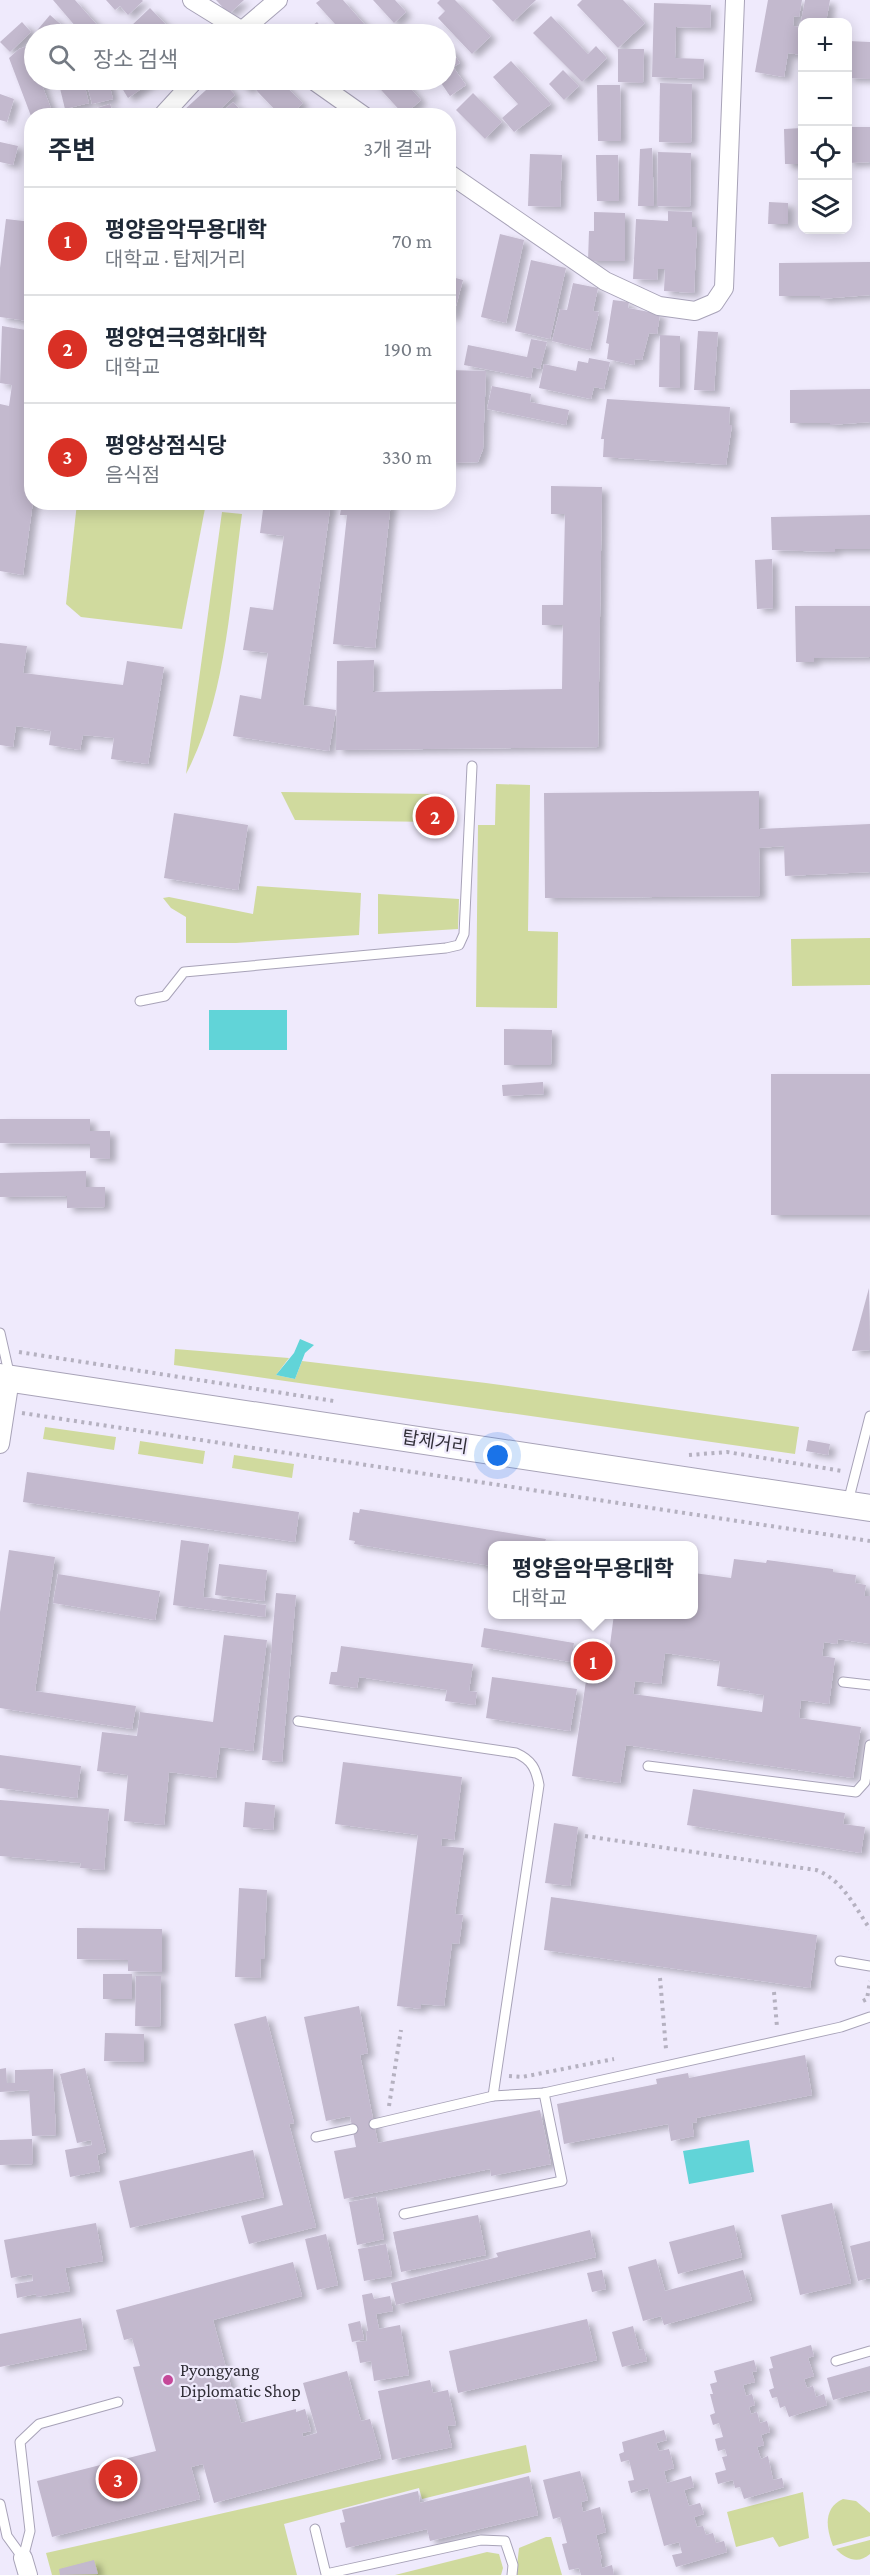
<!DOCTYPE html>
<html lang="ko">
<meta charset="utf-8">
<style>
:root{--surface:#fff;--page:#f2f2f3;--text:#1f2937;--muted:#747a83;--line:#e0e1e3;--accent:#d93025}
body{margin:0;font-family:"Crimson Pro","Noto Sans KR",serif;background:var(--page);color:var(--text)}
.controls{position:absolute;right:18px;top:18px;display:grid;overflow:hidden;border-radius:12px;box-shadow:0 3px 15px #0003}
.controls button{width:54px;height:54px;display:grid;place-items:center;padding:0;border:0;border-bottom:2px solid var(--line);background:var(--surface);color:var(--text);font:30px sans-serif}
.you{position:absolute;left:498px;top:1456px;width:21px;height:21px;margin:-15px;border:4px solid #fff;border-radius:50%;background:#1a73e8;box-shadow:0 0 0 9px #1a73e833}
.badge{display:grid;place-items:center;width:39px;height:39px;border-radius:50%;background:var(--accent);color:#fff;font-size:20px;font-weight:700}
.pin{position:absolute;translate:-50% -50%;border:3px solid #fff;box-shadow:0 2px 6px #0006}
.popup{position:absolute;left:488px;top:1541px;width:210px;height:78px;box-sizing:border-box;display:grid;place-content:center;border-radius:12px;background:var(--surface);filter:drop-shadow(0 2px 4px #0005);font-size:20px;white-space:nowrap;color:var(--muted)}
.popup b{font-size:22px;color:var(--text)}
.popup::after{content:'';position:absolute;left:50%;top:100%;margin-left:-12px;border:12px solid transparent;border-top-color:var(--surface)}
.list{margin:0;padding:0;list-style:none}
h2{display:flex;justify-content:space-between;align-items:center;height:78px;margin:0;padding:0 24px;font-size:26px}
h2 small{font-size:20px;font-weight:400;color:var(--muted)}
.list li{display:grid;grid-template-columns:39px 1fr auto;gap:18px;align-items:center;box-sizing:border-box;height:108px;padding:0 24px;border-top:2px solid var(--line)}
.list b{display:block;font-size:22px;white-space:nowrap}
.list p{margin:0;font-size:20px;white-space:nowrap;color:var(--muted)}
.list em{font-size:20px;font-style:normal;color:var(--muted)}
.icon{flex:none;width:33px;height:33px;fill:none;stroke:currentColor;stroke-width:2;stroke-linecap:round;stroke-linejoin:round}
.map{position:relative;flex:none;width:870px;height:2575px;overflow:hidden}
.search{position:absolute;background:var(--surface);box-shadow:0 3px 15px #0003;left:24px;top:24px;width:432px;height:66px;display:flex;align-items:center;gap:15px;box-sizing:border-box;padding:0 21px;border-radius:33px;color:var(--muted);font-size:22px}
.panel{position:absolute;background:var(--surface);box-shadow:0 3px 15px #0003;left:24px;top:108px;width:432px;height:402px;border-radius:24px}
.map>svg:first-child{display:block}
.green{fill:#d0da9e}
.water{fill:#61d4d8}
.building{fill:#c3b9ce;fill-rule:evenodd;filter:url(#shadow)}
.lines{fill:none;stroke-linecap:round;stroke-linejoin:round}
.lane-casing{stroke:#a8a3b8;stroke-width:11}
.street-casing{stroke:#a8a3b8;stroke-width:20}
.secondary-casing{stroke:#a8a3b8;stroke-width:28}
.path{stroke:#b5b1c0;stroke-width:4;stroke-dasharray:3 4.5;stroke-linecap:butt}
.lane{stroke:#fff;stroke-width:9}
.street{stroke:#fff;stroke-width:18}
.secondary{stroke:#fff;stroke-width:26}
.poi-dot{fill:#c54899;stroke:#efeafc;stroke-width:2}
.labels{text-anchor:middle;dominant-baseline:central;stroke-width:4.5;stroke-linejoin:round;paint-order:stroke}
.street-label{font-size:18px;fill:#312f38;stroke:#efeafc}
.poi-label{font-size:18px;fill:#312f38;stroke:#efeafc;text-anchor:start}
</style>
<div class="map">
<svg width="870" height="2575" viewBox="0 0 870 2575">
<defs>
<filter id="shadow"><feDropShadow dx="6" dy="4" stdDeviation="3" flood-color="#0004"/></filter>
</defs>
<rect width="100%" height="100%" fill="#efeafc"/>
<g class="green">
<path d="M77 503H206L182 629 81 617 66 604Z"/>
<path d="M222 512 242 514C230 599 227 696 186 774Z"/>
<path d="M496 784 530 785 528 931 558 932 557 1008 476 1007 478 825H495Z"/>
<path d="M281 792 434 794V822L295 820Z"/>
<path d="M257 886 361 893 359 935 236 943H186V917L171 908 163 898 169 897 253 914Z"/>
<path d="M378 894 459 899 458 929 378 934Z"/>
<path d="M870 938V985L792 986 791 939Z"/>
<path d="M175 1349 289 1358 276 1375 295 1379 302 1361 486 1383 799 1427 795 1454 174 1365Z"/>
<path d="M45 1427 116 1437 114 1450 43 1439Z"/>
<path d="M140 1441 205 1451 203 1464 138 1454Z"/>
<path d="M234 1455 294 1464 292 1478 232 1468Z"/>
<path d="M526 2445 531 2472 422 2499 419 2488 284 2524 297 2575H52L46 2553Z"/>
<path d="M803 2492 809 2538 779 2547 773 2537 736 2547 727 2512Z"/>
<path d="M843 2499 856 2501 870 2513V2536L833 2546C826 2528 823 2508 843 2499Z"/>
<path d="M546 2537H551L562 2575H516L519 2548Z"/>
<path d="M870 2540V2554C859 2564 846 2560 836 2549Z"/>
<path d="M487 2552 499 2554 503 2568 501 2575H395Z"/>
</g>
<g class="water">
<rect x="209" y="1010" width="78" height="40"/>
<path d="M300 1339 314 1345 305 1353 295 1379 276 1375 294 1353Z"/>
<path d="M749 2140 754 2172 689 2184 683 2151Z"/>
</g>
<g class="building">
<path d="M53 0H75L105 34H82Z"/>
<path d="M106 0H142L143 1 128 15 120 6 115 10Z"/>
<path d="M216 0H244L229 14Z"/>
<path d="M320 0H343L373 34H344L316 3Z"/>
<path d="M373 0H395L406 12 394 23Z"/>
<path d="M440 0H455L491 36 472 54 438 18 445 11 437 3Z"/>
<path d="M492 0H536L513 22Z"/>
<path d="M582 0H623L645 23 618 48 577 5Z"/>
<path d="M768 0H802L799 17 794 16 793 26 800 27 805 0H830L826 22H802V55L788 53 784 77 755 72Z"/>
<path d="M654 3 711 5 710 28 676 27 675 58 704 59 703 79 652 77Z"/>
<path d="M150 8 172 31 171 32 173 34H139L131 26Z"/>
<path d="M50 15 72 34H34Z"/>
<path d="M551 16 588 54 596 46 607 58 582 82 533 33Z"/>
<path d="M22 22 31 32 10 52 0 42Z"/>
<path d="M317 22 327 34H304L303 33Z"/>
<path d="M848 41 870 42V79L848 78Z"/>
<path d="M28 46 34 64V80H40L54 116H31L9 58 19 49Z"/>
<path d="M448 46 460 63 453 67 466 85 450 96 439 80H446V47Z"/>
<path d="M618 49H644L643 83 618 82Z"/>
<path d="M511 61 551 104 514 132 502 118 518 104 493 77Z"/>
<path d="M563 70 579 86 564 100 549 84Z"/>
<path d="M58 80H83L89 103 65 109Z"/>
<path d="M86 80H108L113 99 92 104Z"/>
<path d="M117 80H154L128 98Z"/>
<path d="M217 80H221L235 95 213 116H187L183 111Z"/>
<path d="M237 80H258L247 90Z"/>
<path d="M267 80H279L303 103 290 116H281L256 90Z"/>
<path d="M372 80H403L421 100 404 115Z"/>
<path d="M660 83 692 84 691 143 659 142Z"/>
<path d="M597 85H620L621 141H598Z"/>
<path d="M473 93 502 122 485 139 456 110Z"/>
<path d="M0 94 14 99 7 122 0 120Z"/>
<path d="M233 102 246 116H218Z"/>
<path d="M110 104 114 116H87L85 112Z"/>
<path d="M848 127H870V162L848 163Z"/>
<path d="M802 128V164H785L784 129Z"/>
<path d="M0 142 18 146 13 165 0 162Z"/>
<path d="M652 148 654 206H638L640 149Z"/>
<path d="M658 152 691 153 690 207 657 206Z"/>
<path d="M530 154 562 155 560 207 528 206Z"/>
<path d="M596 155H618L619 201H597Z"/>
<path d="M769 202 788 203V224H768Z"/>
<path d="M668 211 692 212V227H697L694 293 664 291 665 269H658L657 280 633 279 636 219 668 221Z"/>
<path d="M594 212 625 213V261H588L589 231H594Z"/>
<path d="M6 219 32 222V291L28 321 0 317V268Z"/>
<path d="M500 234 524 240 506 323 481 317Z"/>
<path d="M531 260 566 268 550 339 515 331Z"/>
<path d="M870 262V295L820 299V296H779V263Z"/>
<path d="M448 276 463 280 453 317 448 316Z"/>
<path d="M573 283 598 288 593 311 599 312 590 350 552 341 560 309 567 310Z"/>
<path d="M613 300 629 302 628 308 660 314 657 334 649 333 642 360 635 359 634 365 607 359 609 344 606 343Z"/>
<path d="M2 326 32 331V502H33L23 575 0 571V404L9 406 12 385 0 383Z"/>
<path d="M698 331 718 332 714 391 694 390Z"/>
<path d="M660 335 680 336V388L659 387Z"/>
<path d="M531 339 547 342 540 369 533 367 531 378 464 365 468 345 527 357Z"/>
<path d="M589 358 610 362 604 389 594 387 591 399 539 388 544 364 576 371 578 361 588 363Z"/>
<path d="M448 370 486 371 483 449 478 462 448 463Z"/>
<path d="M492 386 531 394 530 402 569 410 566 425 487 409Z"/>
<path d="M870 389V422L830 425V423H790V390Z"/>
<path d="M607 399 730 407 729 425H732L726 465 603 457 604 439H601Z"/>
<path d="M551 486 602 487 598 747 336 750 337 661 374 660 373 692 562 689 563 625H542V605H563L565 514H551Z"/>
<path d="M264 502H331L303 705 336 710 329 751 233 736 240 695 261 699 268 653 243 650 250 607 273 610 284 536 260 533Z"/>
<path d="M342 502H391L375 648 333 644 347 515H340Z"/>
<path d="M870 515V549H835V552L772 550 771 517Z"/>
<path d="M772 559 773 608 757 609 755 560Z"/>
<path d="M795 606H870V657L814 658V662H796Z"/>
<path d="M0 643 27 646 23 673 123 685 127 661 164 667 148 764 111 759 114 738 83 735 80 750 49 745 51 731 16 726 13 747 0 745Z"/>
<path d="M759 791V829L870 824V872L785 876 784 846 759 848 760 896 545 898 544 793Z"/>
<path d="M174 813 248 825 238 890 164 878Z"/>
<path d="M504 1029 552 1030 551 1065H504Z"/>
<rect x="771" y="1074" width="99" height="141"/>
<path d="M543 1082 544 1094 503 1096 502 1085Z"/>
<path d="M0 1119H90V1131H110V1159L90 1158V1144L0 1143Z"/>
<path d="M86 1171V1187H105V1207L67 1208V1196L0 1197V1173Z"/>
<path d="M869 1288 870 1350 852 1351Z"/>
<path d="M808 1440 830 1444 828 1455 806 1451Z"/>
<path d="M27 1472 299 1512 295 1542 23 1502Z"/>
<path d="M360 1509 546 1539 545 1542 552 1543 551 1545H492V1566L354 1544 355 1541 349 1540 353 1512 359 1513Z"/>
<path d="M181 1540 209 1544 203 1597 266 1605 265 1617 173 1605Z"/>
<path d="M9 1550 55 1557 35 1691 136 1706 132 1729 0 1708V1612Z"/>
<path d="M734 1559 766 1563 767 1560 833 1569V1572L856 1575 855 1583 866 1585 864 1596H870V1644L838 1639 837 1644 824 1642 822 1656 835 1658 829 1704 801 1700 799 1718 861 1727 853 1778 626 1745 620 1783 572 1776 587 1674 606 1676 614 1614H694V1573L731 1578ZM665 1653 720 1661 717 1686 750 1691 749 1693 764 1695 762 1712 633 1694 635 1681 661 1684Z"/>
<path d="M219 1564 267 1570 264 1601 215 1595Z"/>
<path d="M58 1574 160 1591 155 1620 53 1603Z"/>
<path d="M276 1593 296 1595 282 1762 262 1760Z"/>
<path d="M484 1628 574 1643 571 1662 481 1647Z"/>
<path d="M224 1635 267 1640 253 1751 220 1747 216 1778 169 1772 164 1825 124 1821 128 1775 97 1771 102 1732 137 1736 140 1712 213 1722Z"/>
<path d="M341 1646 473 1664 469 1691 477 1692 475 1705 445 1701 447 1690 359 1677 357 1688 329 1684 331 1672H337Z"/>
<path d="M492 1677 577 1689 570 1731 486 1718Z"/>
<path d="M0 1755 81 1766 77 1798 0 1788Z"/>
<path d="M343 1762 462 1777 454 1840 442 1838 441 1846 464 1848 455 1914 463 1915 459 1944 452 1943 444 2006 421 2004V2009L397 2006 418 1835 335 1824Z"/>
<path d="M693 1789 845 1813 843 1824 865 1827 861 1853 687 1825Z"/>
<path d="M0 1800 109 1809 104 1870 80 1868 81 1863 0 1856Z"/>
<path d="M245 1802 275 1805 273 1830 243 1827Z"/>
<path d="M554 1823 578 1827 570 1886 545 1883Z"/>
<path d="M239 1888 267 1890 264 1959H261L260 1978 235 1977Z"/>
<path d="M551 1897 817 1935 810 1988 544 1950Z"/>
<path d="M77 1928 162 1929V1972L128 1971V1960L77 1959Z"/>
<rect x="103" y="1974" width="29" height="25"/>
<path d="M136 1976H161L160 2027 135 2026Z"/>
<path d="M359 2006 368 2053 360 2055 378 2143 540 2110 551 2164 491 2176 490 2169 344 2199 334 2151 356 2147 350 2116 326 2121 304 2017Z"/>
<path d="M266 2016 294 2123 289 2124 316 2227 249 2244 241 2216 283 2205 234 2024Z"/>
<path d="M105 2033 144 2034V2062L104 2061Z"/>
<path d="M805 2055 812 2095 696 2118 697 2122 692 2123 694 2136 671 2141 668 2124 564 2144 557 2104 657 2084 656 2079 688 2073 689 2078Z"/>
<path d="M6 2068 7 2083H15V2070L53 2069 56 2135 32 2136 29 2090 0 2092V2069Z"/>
<path d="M85 2068 106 2152 97 2155 100 2171 70 2177 65 2150 92 2145 91 2140 77 2143 60 2074Z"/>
<path d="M32 2139 33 2164 0 2165V2140Z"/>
<path d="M253 2150 264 2197 130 2228 119 2181Z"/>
<path d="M376 2197 384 2239 357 2245 349 2202Z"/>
<path d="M832 2203 851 2283 800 2295 781 2215Z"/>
<path d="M478 2215 486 2255 401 2272 393 2232Z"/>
<path d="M96 2223 103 2261 65 2268 70 2291 36 2297V2294L17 2298 15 2284 33 2281 32 2274 11 2278 4 2240Z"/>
<path d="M734 2225 742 2257 678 2274 669 2242Z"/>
<path d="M590 2230 596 2257 396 2305 391 2283 498 2257 496 2253Z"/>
<path d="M326 2234 338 2285 317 2290 305 2239Z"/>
<path d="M870 2241V2278L858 2281 850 2246Z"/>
<path d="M386 2244 392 2276 364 2281 358 2249Z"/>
<path d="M656 2259 665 2291 743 2270 752 2300 664 2325 661 2316 643 2321 628 2267Z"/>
<path d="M293 2262 302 2296 213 2320 241 2423 296 2409V2412L305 2409 311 2431 302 2433 303 2437 317 2433 303 2383 347 2371 361 2421 370 2419 381 2458 214 2503 203 2464 191 2467 200 2499 52 2537 37 2481 156 2451 133 2367 140 2366 132 2338 124 2340 116 2310Z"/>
<path d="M602 2270 606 2289 592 2292 587 2273Z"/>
<path d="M372 2293 374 2299 390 2296 393 2311 376 2314 379 2329 400 2325 409 2375 374 2381 371 2361 360 2363 356 2342 367 2341 366 2331H368L362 2295Z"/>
<path d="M81 2318 87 2349 0 2367V2334Z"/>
<path d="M587 2319 597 2360 458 2393 449 2351Z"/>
<path d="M360 2321 364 2339 352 2342 348 2324Z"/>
<path d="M633 2326 639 2350 644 2349 647 2361 622 2367 612 2332Z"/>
<path d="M811 2345 814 2356 808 2358 814 2376 804 2379 807 2388 813 2386 816 2397 824 2394 827 2405 789 2417 785 2406 780 2408 777 2397 772 2398 769 2390 774 2388 769 2369 773 2368 770 2357Z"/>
<path d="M754 2360 757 2371 752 2372 755 2382 743 2385 746 2396 752 2394 755 2405 749 2407 751 2414 757 2412 760 2423 767 2421 770 2432 761 2435 764 2445 757 2447 761 2459 768 2456 773 2480 782 2478 784 2487 744 2499 740 2487 735 2488 733 2480 718 2484 715 2473 726 2470 722 2457 727 2456 725 2449 718 2451 715 2439 723 2437 719 2423 713 2425 710 2415 715 2413 710 2394H713L710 2384 717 2382 714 2371Z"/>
<path d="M870 2366V2390L833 2400 827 2378Z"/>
<path d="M430 2380 433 2393 448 2390 456 2425 447 2426 452 2447 392 2460 378 2391Z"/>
<path d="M664 2430 667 2440 656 2443 659 2451 669 2449 674 2468 664 2471 667 2483 691 2476 694 2487 684 2490 689 2506 700 2503 704 2514 694 2517 697 2527 703 2526 706 2535 713 2533 716 2543 724 2541 727 2552 676 2567 672 2555 682 2553 679 2542 664 2546 648 2488 631 2493 628 2481 634 2480 629 2460 621 2462 619 2454 624 2452 622 2442Z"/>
<path d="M580 2471 588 2500 581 2502 583 2512 600 2507 606 2532 596 2535 602 2559H600L602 2568 612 2565 614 2575H581L579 2568 569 2570 562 2544 567 2543 560 2517 553 2519 543 2480Z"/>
<path d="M529 2476 538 2515 430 2541 427 2529 346 2548 340 2523 345 2522 342 2510 418 2491 420 2503Z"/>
<path d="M94 2560 98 2574 60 2575 59 2569Z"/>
</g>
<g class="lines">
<g class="lane-casing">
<g id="lane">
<path d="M140 1001 165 996 184 972 446 948 459 945 464 934 472 766"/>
<path d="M0 1333 10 1377"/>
<path d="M848 1502 870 1416"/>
<path d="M843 1682 870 1685"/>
<path d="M298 1721 516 1753C532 1760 536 1769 539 1785L493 2096"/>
<path d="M648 1766 856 1792 865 1782 870 1745"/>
<path d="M840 1961 870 1966"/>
<path d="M374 2124 493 2096 544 2093 841 2027 870 2017"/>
<path d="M316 2137 353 2129"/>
<path d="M404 2214 562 2181 544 2093"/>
<path d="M836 2361 870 2351"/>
<path d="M0 2504 7 2536 23 2558"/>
<path d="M315 2529 326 2574 481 2540 505 2541 513 2565 512 2575"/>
<path d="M23 2558 30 2531 20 2442 39 2424 118 2402"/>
</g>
</g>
<g class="street-casing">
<g id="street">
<path d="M192 0 247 34"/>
<path d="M238 34 278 0"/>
<path d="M313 80 364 116"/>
<path d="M162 116 195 80"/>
<path d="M448 173 605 281 659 306 695 311 714 303 724 288 735 0"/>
<path d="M0 1444 10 1379"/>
<path d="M23 2558 28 2575"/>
</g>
</g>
<g class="secondary-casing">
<path id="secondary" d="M0 1377 870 1508"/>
</g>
<g class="path">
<path d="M19 1352 334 1401"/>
<path d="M22 1413 870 1541"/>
<path d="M689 1455 727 1452 842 1471"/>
<path d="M585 1836 816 1870C842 1879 855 1907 870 1929"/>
<path d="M660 1978 666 2049"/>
<path d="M774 1992 777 2027"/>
<path d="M863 2001 867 1999 870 1981"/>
<path d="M509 2076 522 2077 614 2059"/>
<path d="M389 2106 401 2030"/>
</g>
<use href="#lane" class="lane"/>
<use href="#street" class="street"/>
<use href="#secondary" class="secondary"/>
</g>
<circle class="poi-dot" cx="168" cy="2380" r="6"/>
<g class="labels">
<g class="street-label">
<text transform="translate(435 1442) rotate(9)">탑제거리</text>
</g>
<g class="poi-label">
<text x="180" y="2370">Pyongyang<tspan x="180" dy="21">Diplomatic Shop</tspan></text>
</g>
</g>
</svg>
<div class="controls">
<button>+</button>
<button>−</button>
<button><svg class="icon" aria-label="locate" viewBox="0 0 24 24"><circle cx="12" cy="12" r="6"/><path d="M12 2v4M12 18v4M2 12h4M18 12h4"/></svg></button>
<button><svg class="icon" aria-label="layers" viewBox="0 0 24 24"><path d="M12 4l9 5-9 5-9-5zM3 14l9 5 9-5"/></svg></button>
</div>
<div class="you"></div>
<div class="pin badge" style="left:593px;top:1661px">1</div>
<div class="popup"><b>평양음악무용대학</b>대학교</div>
<div class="pin badge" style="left:435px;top:816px">2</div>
<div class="pin badge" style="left:118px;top:2479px">3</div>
<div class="search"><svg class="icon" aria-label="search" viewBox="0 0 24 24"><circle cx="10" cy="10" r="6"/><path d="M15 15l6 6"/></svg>장소 검색</div>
<section class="panel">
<h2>주변<small>3개 결과</small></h2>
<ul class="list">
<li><span class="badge">1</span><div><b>평양음악무용대학</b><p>대학교 · 탑제거리</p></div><em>70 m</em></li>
<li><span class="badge">2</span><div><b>평양연극영화대학</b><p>대학교</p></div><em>190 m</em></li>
<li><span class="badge">3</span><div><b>평양상점식당</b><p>음식점</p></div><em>330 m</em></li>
</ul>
</section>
</div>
